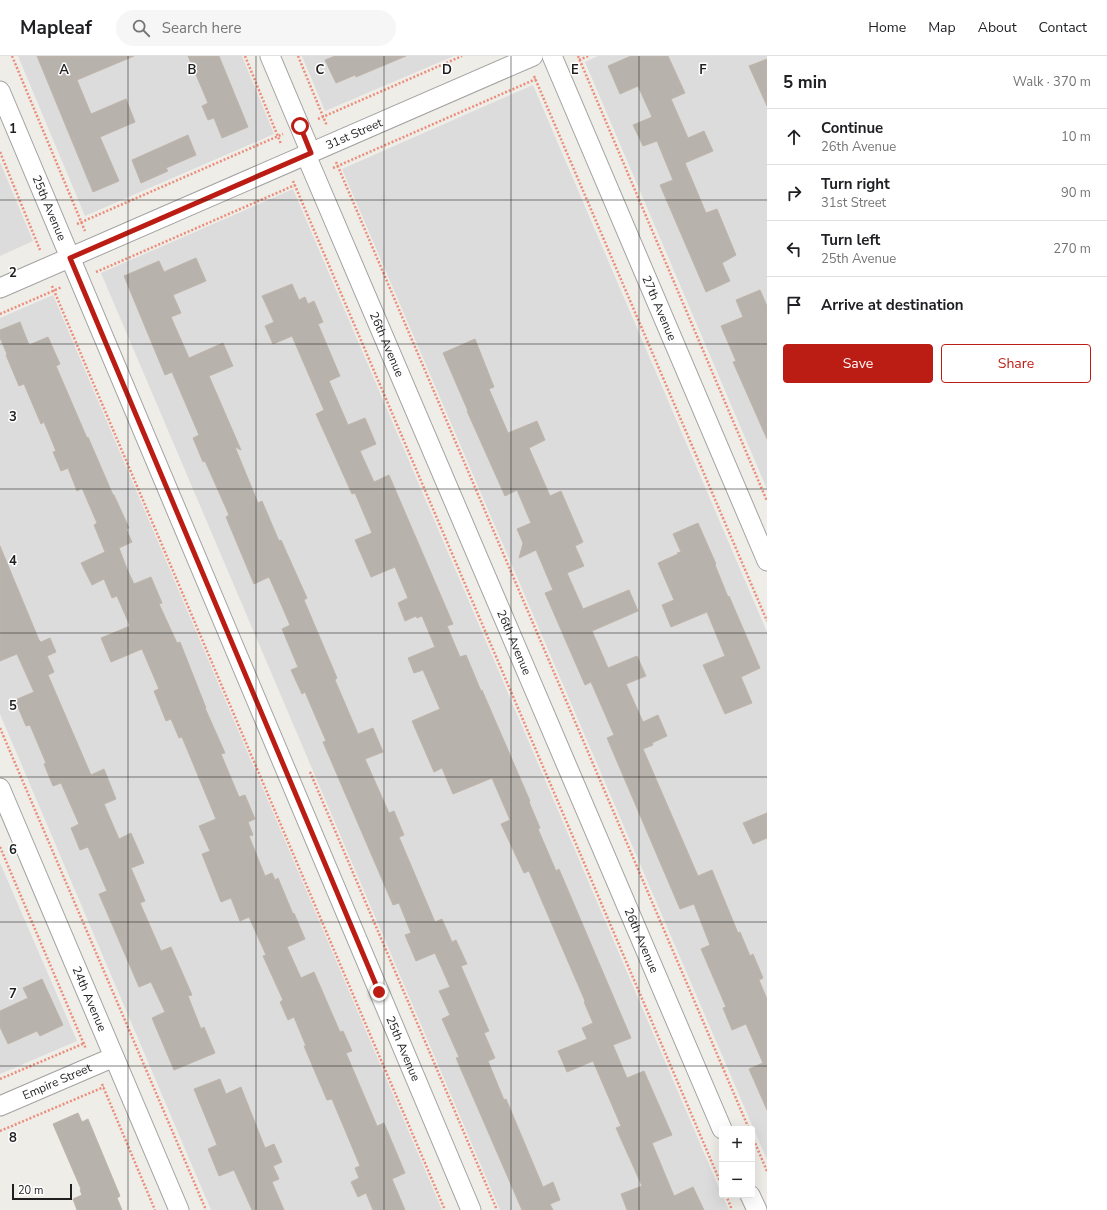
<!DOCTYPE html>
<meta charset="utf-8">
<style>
:root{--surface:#fff;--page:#f6f6f6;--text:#202124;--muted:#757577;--line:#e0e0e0;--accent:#bb1d14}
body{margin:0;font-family:"Nunito Sans",sans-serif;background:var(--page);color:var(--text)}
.controls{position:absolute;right:12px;bottom:12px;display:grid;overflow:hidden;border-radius:4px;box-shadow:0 4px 16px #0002}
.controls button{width:36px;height:36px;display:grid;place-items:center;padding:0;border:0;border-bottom:1px solid var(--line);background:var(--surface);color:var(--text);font:20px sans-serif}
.scale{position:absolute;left:12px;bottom:10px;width:60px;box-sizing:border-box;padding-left:4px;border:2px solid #1f1f1f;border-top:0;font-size:11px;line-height:14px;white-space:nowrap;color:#1f1f1f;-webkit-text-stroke:3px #fff;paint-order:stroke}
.stop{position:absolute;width:12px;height:12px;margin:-9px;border:3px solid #bb1d14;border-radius:50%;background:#fff}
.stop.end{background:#bb1d14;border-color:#fff;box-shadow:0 1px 4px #0008}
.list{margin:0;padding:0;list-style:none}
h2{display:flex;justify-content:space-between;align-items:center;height:52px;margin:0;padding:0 16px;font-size:17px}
h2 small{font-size:13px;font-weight:400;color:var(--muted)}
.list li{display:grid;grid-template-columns:26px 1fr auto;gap:12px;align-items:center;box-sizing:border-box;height:56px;padding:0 16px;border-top:1px solid var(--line)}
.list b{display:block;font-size:15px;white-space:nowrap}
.list p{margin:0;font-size:13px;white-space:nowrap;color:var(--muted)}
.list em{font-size:13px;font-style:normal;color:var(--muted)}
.actions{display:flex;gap:8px;padding:12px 16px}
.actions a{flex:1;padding:9px 0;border:1px solid var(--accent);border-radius:4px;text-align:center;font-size:14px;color:var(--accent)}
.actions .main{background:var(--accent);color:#fff}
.icon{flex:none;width:22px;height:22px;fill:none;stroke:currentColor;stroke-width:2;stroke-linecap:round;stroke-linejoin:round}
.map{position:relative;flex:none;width:767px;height:1154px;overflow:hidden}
header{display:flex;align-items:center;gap:24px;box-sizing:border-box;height:56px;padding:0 20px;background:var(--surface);border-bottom:1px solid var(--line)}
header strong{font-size:19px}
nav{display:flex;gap:22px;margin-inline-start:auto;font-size:14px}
.search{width:280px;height:36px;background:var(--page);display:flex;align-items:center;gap:10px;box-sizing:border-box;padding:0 14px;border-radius:22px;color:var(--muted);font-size:15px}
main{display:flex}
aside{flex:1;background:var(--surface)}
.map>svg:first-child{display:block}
.residential{fill:#dddcdc}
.building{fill:#b8b2ac;stroke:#bfb5aa}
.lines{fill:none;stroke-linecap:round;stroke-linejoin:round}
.minor-casing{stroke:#a3a3a3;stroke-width:21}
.path{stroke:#ec8c7a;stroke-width:2.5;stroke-dasharray:2 2;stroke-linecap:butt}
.minor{stroke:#fff;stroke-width:19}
.route{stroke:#bb1d14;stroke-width:5}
.grid{fill:none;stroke:#1f1f1f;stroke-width:1;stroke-opacity:0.55}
.labels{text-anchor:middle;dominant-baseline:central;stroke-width:3;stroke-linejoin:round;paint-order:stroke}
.street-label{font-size:12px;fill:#1f1f1f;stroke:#fff}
.grid-label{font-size:13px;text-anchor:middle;font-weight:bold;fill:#1f1f1f;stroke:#fff;stroke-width:3;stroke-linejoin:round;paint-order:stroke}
</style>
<header>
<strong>Mapleaf</strong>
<div class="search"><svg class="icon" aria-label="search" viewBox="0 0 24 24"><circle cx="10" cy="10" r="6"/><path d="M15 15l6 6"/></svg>Search here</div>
<nav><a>Home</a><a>Map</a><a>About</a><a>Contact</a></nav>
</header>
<main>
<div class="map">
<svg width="767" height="1154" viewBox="0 0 767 1154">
<rect width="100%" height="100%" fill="#efede7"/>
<g class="residential">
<path d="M18 0H242L274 78 85 160Z"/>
<path d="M302 0H454L325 55Z"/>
<path d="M598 0H767V433L585 6Z"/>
<path d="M533 29 767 576V1104L342 113Z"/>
<path d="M0 106 33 185 0 200Z"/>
<path d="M293 133 722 1139 729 1154H500L101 217Z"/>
<path d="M53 239 442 1154H211L0 658V262Z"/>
<path d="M0 807 77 985 0 1018Z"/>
</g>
<g class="building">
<path d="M37 0H134L77 24 91 58 126 43 135 66 100 81 119 125 93 136Z"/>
<path d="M188 0H219L248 71 222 82 214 62 208 64 202 50 208 47Z"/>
<path d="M335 0H406L356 21 355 19 336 27 325 4Z"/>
<path d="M631 0H668L685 37 671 43 688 82 704 75 713 95 685 107 706 157 717 153 736 199 722 207 730 225 706 236 660 129 673 124 657 85 643 90 633 69 652 61 638 30 620 38 608 10Z"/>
<path d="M767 3V50L749 10Z"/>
<path d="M188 79 196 99 166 112 168 115 141 127 132 104Z"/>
<path d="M196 202 206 225 173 239 181 257 171 261 189 302 223 287 233 310 209 320 241 394 235 391 258 447 262 445 279 485 281 484 307 542 304 544 337 622 335 624 358 678 373 672 383 696 365 703 389 757 394 755 404 779 399 781 435 866 442 863 452 886 456 884 467 908 461 910 489 975 484 977 495 1002 488 1005 504 1044 506 1043 543 1131 553 1126 560 1144 550 1148 553 1154H522L456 1002 459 1001 442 963 450 959 439 935 450 931 435 897 416 905 405 879 411 877 399 847 393 849 323 686 326 685 305 636 302 638 291 614 298 611 282 573 290 569 278 541 269 521 254 528 226 461 229 459 205 405 203 406 193 382 199 379 172 316 165 319 124 220 159 205 164 216Z"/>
<path d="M292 228 299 244 305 241 308 248 314 245 323 266 318 268 340 320 329 325 348 369 365 362 376 388 360 395 374 426 389 419 453 568 447 570 460 601 466 599 481 635 482 634 530 745 529 746 540 772 538 773 556 815 559 813 631 982 613 989 627 1022 644 1015 672 1079 652 1087 674 1140 693 1131 704 1154H627L621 1138 642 1130 616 1072 621 1070 593 1005 567 1016 558 995 587 983 582 972 593 967 584 946 585 945 529 815 524 817 501 768 510 764 492 722 453 738 442 712 434 716 412 665 440 653 423 614 414 617 408 602 435 591 422 560 417 562 416 560 405 565 398 547 408 542 395 511 371 521 355 484 372 477 355 437 352 438 316 358 324 354 292 280 273 288 265 270 274 266 262 240Z"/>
<path d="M760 234 767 250V383L733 306 736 305 721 270 743 261 736 244Z"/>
<path d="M20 266 29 289 48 281 60 308 56 310 87 382 88 381 113 439H114L129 472 126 473 132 486 119 492 127 513 134 528 151 521 162 547 159 548 177 587 180 586 206 652H205L225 697 221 698 239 741 245 739 255 763 248 766 253 779 249 780 265 820 272 817 275 824 278 822 293 858 294 857 305 883 287 891 301 922 314 916 340 976 343 975 352 995 346 997 377 1070 384 1067 405 1117 392 1123 405 1154H373L366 1137 358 1141 351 1126 359 1122 355 1112 360 1110 332 1043 327 1044 304 990H306L294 961 288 964 280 946 283 944 263 900 266 899 249 861 240 865 231 842 221 846 202 798 210 795 199 770 216 763 182 681 179 682 171 663 166 665 154 635 159 633 142 593 111 606 101 582 130 570 117 540 112 542 104 523 92 529 81 507 105 496 94 469 97 467 82 432 77 435 68 412 61 415 53 396 56 395 44 366 41 368 24 328 19 330 6 299 7 298 0 282V274Z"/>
<path d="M475 283 494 331 489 333 508 377 537 365 545 384 529 392 550 440 561 435 583 486 575 490 584 510 567 517 583 553 629 534 638 555 592 575 608 612 637 600 646 620 626 628 643 666 658 659 667 680 652 687 653 689 643 693 698 820 712 814 738 877 740 876 750 900 753 898 763 922 759 924 767 943V1054L749 1013 763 1007 746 968 732 974 723 952 726 951 701 893 710 889 694 848 680 853 607 682 614 679 591 626 585 629 545 537 553 534 536 494 519 502 523 487 517 473 531 467 517 434 505 440 467 355H468L443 297Z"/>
<path d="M698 467 716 508 715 509 728 541 729 540 760 612 741 621 752 647 725 658 703 609 725 600 707 556 671 571 662 549 674 544 658 507 678 498 677 497 681 496 673 478Z"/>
<path d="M0 490 39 584 41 586 50 582 56 596 47 600 54 616 48 619 91 719 104 713 116 743 104 748 119 783 131 777 144 807 131 812 145 845 140 847 161 895 171 891 192 939 188 940 201 973 204 971 215 997 174 1014 152 962 165 956 151 926 139 931 99 838 107 835 88 791 80 794 71 772 79 768 61 727 53 730 44 708 46 707 30 669 26 670 15 644 34 636 17 598 0 605Z"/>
<path d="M767 757V782L753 788 743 767Z"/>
<path d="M42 923 63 969 40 980 37 975 8 988 0 971V955L28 942 23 932Z"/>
<path d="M220 1023 226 1038 241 1031 265 1092 274 1088 282 1106 273 1110 279 1123 272 1126 284 1154H252L234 1114 219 1120 208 1093 217 1089 194 1033Z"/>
<path d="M78 1057 82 1066 88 1063 120 1140 117 1142 122 1154H77L73 1143 82 1139 80 1134 81 1133 53 1068Z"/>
</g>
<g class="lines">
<g class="minor-casing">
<g id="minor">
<path d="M270 0 311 97"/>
<path id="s1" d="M552 0 767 505"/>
<path id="s2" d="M0 35 471 1154"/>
<path id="s3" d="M306 99 722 1073"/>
<path id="s4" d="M0 232 533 0"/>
<path id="s5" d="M0 732 179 1154"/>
<path id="s6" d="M0 1050 114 1001"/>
<path d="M750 1139 757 1154"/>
</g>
</g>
<g class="path">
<path d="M12 0 85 175"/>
<path d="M245 0 281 88"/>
<path d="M298 0 327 70"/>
<path d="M578 0 767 445"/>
<path d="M579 4 588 0"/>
<path d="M534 20 767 565"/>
<path d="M318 63 462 0"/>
<path d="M0 96 40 194"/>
<path d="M336 106 749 1073"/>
<path d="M333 112 536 23"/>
<path d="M293 125 722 1130"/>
<path d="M77 168 283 78"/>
<path d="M96 216 295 129"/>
<path d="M52 230 331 887 445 1154"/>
<path d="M0 258 62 231"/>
<path d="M0 672 206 1154"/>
<path d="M310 716 497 1154"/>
<path d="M0 791 86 993"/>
<path d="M0 1023 85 987"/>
<path d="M102 1028 155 1154"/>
<path d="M0 1075 104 1031"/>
<path d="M752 1080 767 1115"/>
<path d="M726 1139 732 1154"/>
</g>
<use href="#minor" class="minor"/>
</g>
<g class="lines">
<path class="route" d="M300 70 311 97 70 202 379 936"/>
</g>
<path class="grid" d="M128 0V1154M256 0V1154M384 0V1154M511 0V1154M639 0V1154M0 144H767M0 288H767M0 433H767M0 577H767M0 721H767M0 866H767M0 1010H767"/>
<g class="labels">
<g class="street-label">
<text stroke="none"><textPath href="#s4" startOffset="386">31st Street</textPath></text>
<text stroke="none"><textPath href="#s2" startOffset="127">25th Avenue</textPath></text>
<text stroke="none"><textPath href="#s1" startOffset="274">27th Avenue</textPath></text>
<text stroke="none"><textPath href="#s3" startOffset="206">26th Avenue</textPath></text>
<text stroke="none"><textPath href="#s3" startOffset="530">26th Avenue</textPath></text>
<text stroke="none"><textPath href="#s3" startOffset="854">26th Avenue</textPath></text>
<text stroke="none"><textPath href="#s5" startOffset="229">24th Avenue</textPath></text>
<text stroke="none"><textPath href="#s2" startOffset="1039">25th Avenue</textPath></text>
<text stroke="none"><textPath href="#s6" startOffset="62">Empire Street</textPath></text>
</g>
</g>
<g class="grid-label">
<text x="64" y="18">A</text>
<text x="192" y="18">B</text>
<text x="320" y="18">C</text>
<text x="447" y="18">D</text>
<text x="575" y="18">E</text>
<text x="703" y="18">F</text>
<text x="13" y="77">1</text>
<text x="13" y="221">2</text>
<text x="13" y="365">3</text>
<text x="13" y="509">4</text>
<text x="13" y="654">5</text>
<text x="13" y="798">6</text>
<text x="13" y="942">7</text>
<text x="13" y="1086">8</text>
</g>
</svg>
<div class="controls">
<button>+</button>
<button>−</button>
</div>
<div class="scale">20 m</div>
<div class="stop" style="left:300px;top:70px"></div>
<div class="stop end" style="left:379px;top:936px"></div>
</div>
<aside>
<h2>5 min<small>Walk · 370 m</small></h2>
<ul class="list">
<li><svg class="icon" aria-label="ahead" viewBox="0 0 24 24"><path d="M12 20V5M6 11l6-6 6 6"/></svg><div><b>Continue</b><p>26th Avenue</p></div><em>10 m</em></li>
<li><svg class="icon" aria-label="right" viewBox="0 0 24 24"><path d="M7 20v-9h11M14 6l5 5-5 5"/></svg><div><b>Turn right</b><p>31st Street</p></div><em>90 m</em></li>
<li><svg class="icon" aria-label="left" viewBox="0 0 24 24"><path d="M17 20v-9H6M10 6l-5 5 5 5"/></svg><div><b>Turn left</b><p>25th Avenue</p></div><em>270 m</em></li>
<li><svg class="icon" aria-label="arrive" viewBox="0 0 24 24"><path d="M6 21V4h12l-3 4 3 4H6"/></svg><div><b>Arrive at destination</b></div></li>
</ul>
<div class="actions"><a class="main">Save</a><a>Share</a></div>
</aside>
</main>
